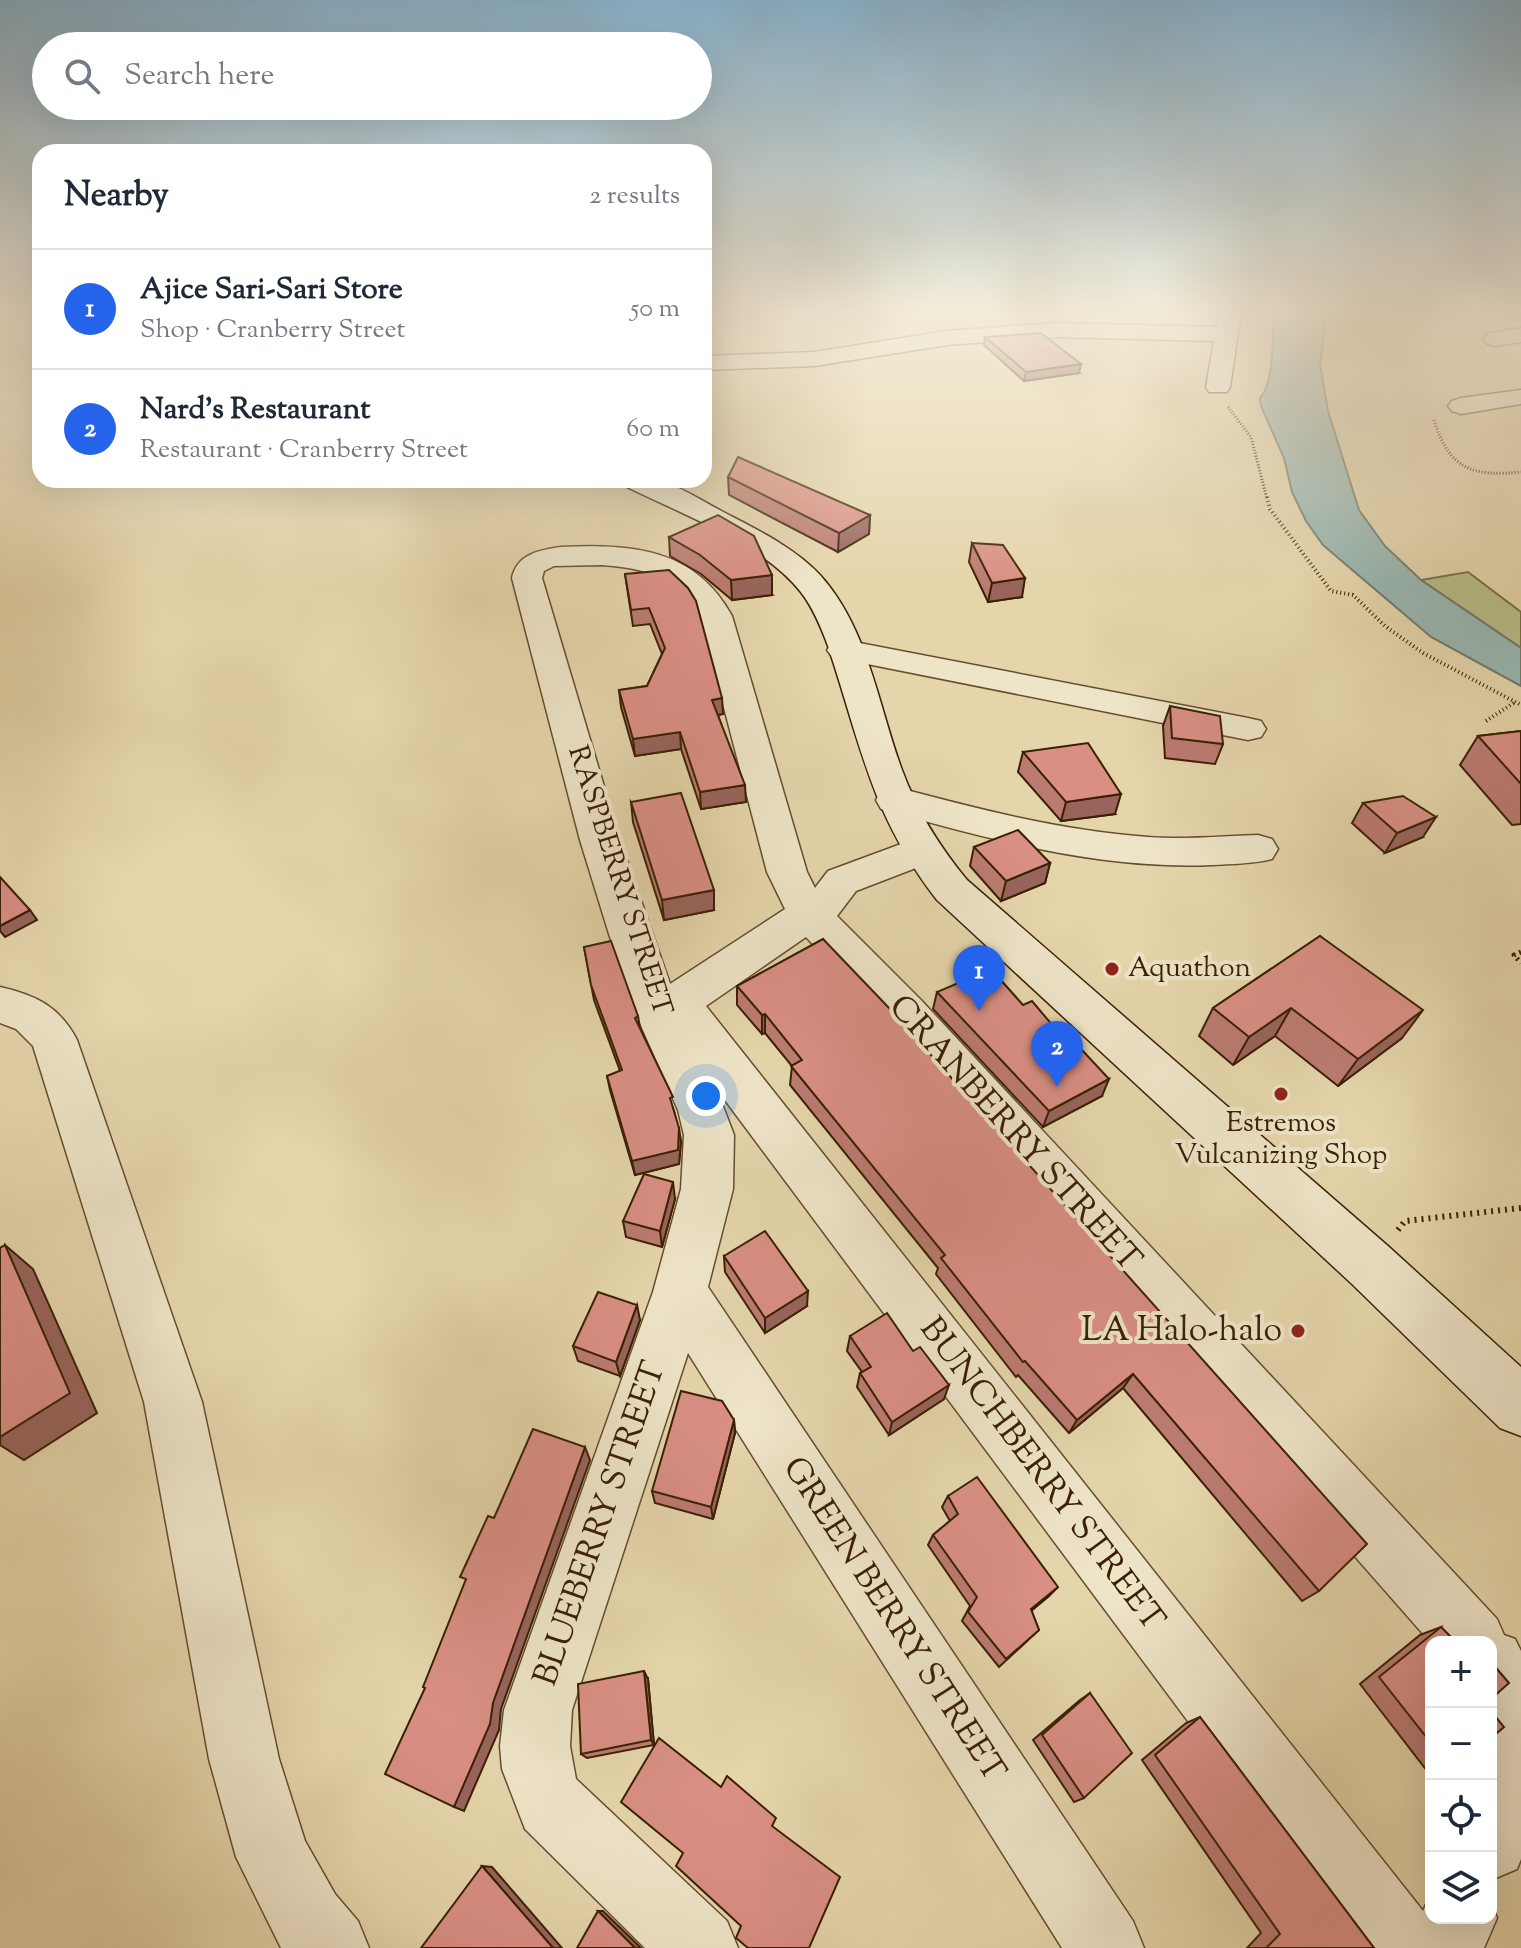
<!DOCTYPE html>
<meta charset="utf-8">
<style>
:root{--surface:#fff;--page:#f6f6f7;--text:#1f2937;--muted:#747a83;--line:#e0e1e3;--accent:#2563eb}
body{margin:0;font-family:"Sorts Mill Goudy",serif;background:var(--page);color:var(--text)}
.controls{position:absolute;right:24px;bottom:24px;display:grid;overflow:hidden;border-radius:16px;box-shadow:0 8px 32px #0002}
.controls button{width:72px;height:72px;display:grid;place-items:center;padding:0;border:0;border-bottom:2px solid var(--line);background:var(--surface);color:var(--text);font:40px sans-serif}
.you{position:absolute;left:706px;top:1096px;width:28px;height:28px;margin:-20px;border:6px solid #fff;border-radius:50%;background:#1a73e8;box-shadow:0 0 0 12px #1a73e833}
.badge{display:grid;place-items:center;width:52px;height:52px;border-radius:50%;background:var(--accent);color:#fff;font-size:26px;font-weight:700}
.pin{position:absolute;translate:-50% -66px;filter:drop-shadow(0 2px 4px #0008)}
.pin::after{content:'';position:absolute;top:42px;width:28px;height:24px;background:inherit;clip-path:polygon(0 0,100% 0,50% 100%)}
.list{margin:0;padding:0;list-style:none}
h2{display:flex;justify-content:space-between;align-items:center;height:104px;margin:0;padding:0 32px;font-size:34px}
h2 small{font-size:26px;font-weight:400;color:var(--muted)}
.list li{display:grid;grid-template-columns:52px 1fr auto;gap:24px;align-items:center;box-sizing:border-box;height:120px;padding:0 32px;border-top:2px solid var(--line)}
.list b{display:block;font-size:30px;white-space:nowrap}
.list p{margin:0;font-size:26px;white-space:nowrap;color:var(--muted)}
.list em{font-size:26px;font-style:normal;color:var(--muted)}
.icon{flex:none;width:44px;height:44px;fill:none;stroke:currentColor;stroke-width:2;stroke-linecap:round;stroke-linejoin:round}
.map{position:relative;flex:none;width:1521px;height:1948px;overflow:hidden}
.search{position:absolute;background:var(--surface);box-shadow:0 8px 32px #0002;left:32px;top:32px;width:680px;height:88px;display:flex;align-items:center;gap:20px;box-sizing:border-box;padding:0 28px;border-radius:44px;color:var(--muted);font-size:30px}
.panel{position:absolute;background:var(--surface);box-shadow:0 8px 32px #0002;left:32px;top:144px;width:680px;height:344px;border-radius:24px}
.map>svg:first-child{display:block}
.green{fill:#b7bd87;stroke:#786e45;stroke-width:2}
.water{fill:#98b7b2;stroke:#727b6c;stroke-width:2}
.lines{fill:none;stroke-linecap:round;stroke-linejoin:round}
.street-casing{stroke:#654d2d;stroke-width:3}
.secondary-casing{stroke:#3a2003;stroke-width:3}
.path-far3{stroke:#3a2003;stroke-width:3;stroke-dasharray:1 2;stroke-linecap:butt}
.path-far2{stroke:#3a2003;stroke-width:4;stroke-dasharray:1 3;stroke-linecap:butt}
.path-far1{stroke:#3a2003;stroke-width:5;stroke-dasharray:2 4;stroke-linecap:butt}
.path{stroke:#3a2003;stroke-width:6;stroke-dasharray:2 5;stroke-linecap:butt}
.street{fill:#eee4c8;fill-rule:evenodd}
.secondary{fill:#eee4c8;fill-rule:evenodd}
.wall{fill:#bb7b72;stroke:#3a2003;stroke-width:2}
.shaded-wall{fill:#98645c;stroke:#3a2003;stroke-width:2}
.building{fill:#d98f84;stroke:#3a2003;stroke-width:2}
.poi-dot{fill:#8f2418;stroke:#eee4c8;stroke-width:3}
.labels{text-anchor:middle;dominant-baseline:central;stroke-width:8;stroke-linejoin:round;paint-order:stroke}
.street-label{font-size:28px;fill:#3a2003;stroke:#eee4c8}
.poi-label{font-size:28px;fill:#3a2003;stroke:#eee4c8;text-anchor:start}
.near-street-label{font-size:34px;fill:#3a2003;stroke:#eee4c8}
.near-poi-label{font-size:34px;fill:#3a2003;stroke:#eee4c8;text-anchor:end}
</style>
<div class="map">
<svg width="1521" height="1948" viewBox="0 0 1521 1948">
<rect width="100%" height="100%" fill="#e5d5ab"/>
<filter id="stains"><feTurbulence type="fractalNoise" baseFrequency=".0025" numOctaves="4"/><feColorMatrix values="0 0 0 0 .2 0 0 0 0 .09 0 0 0 0 .02 0 0 0 .5 -.17"/></filter>
<radialGradient id="worn" r=".72"><stop offset=".6" stop-color="#630" stop-opacity="0"/><stop offset="1" stop-color="#630" stop-opacity=".3"/></radialGradient>
<path class="green" d="M1468 572 1521 612V648L1421 580Z"/>
<path class="water" d="M1274 312H1327L1320 364 1328 411 1359 510 1385 546 1421 580 1521 648V686L1431 637 1323 545 1306 521 1292 492 1284 458 1261 406 1260 398C1275 383 1272 334 1274 312Z"/>
<g class="lines">
<g class="street-casing">
<g id="street">
<path d="M1219 312H1241L1230 387 1227 392H1209L1206 387 1214 341 1057 337 947 345 814 366 704 370V356L814 352 947 331 1057 323 1216 327Z"/>
<path d="M1521 328V342L1495 346 1487 344 1484 339 1487 334Z"/>
<path d="M1521 390V404L1461 414 1452 411 1448 406 1452 401 1461 398Z"/>
<path d="M561 547C632 544 695 548 732 616L807 872 815 888 828 871 920 837 934 841 940 851 934 861 856 891 837 916 921 1000 1497 1619 1504 1635 1515 1639 1521 1651V1859L1517 1869 1491 1880V1642L1431 1643 889 1026 806 937 706 1006 1423 1911 1431 1894V1918H1491V1904L1497 1918 1484 1948H1357L716 1088 734 1135 733 1189 708 1287 1133 1921 1144 1948H1062L688 1353 572 1710 570 1746 576 1779 727 1921 738 1948H645L525 1829 502 1769 500 1746 504 1710 653 1292 681 1189 684 1135 678 1110 636 1014 609 934 580 840 512 578C517 554 539 550 561 547ZM602 565C644 568 680 577 700 616L767 872 785 909 670 984 620 840 542 578 544 571 554 566Z"/>
<path d="M844 640 1248 718 1261 721 1266 729 1261 737 1248 740 832 657 827 650 832 643Z"/>
<path d="M895 787C978 809 1062 831 1148 837 1184 840 1221 836 1258 835L1272 839 1278 849 1272 859C1252 864 1232 864 1212 865 1099 870 989 839 881 809L876 800 881 791Z"/>
<path d="M0 987C36 995 60 1007 77 1040L202 1402 279 1759 305 1841 335 1894 358 1921 369 1948H281L236 1857 209 1759 144 1402 33 1046 16 1029 0 1023Z"/>
</g>
</g>
<g class="secondary-casing">
<path id="secondary" d="M621 480C632 480 647 478 658 480 682 487 707 504 729 515 760 531 796 549 820 575 868 628 878 705 902 770 917 811 939 846 967 880L1389 1247 1521 1367V1436L1500 1428 1351 1283 937 900C871 815 861 745 828 646 821 627 813 607 800 591 762 543 679 513 625 486Z"/>
</g>
<g class="path-far3">
<path d="M1228 407 1251 437 1267 499"/>
<path d="M1434 420C1449 469 1472 477 1521 472"/>
</g>
<g class="path-far2">
<path d="M1267 497 1270 509 1331 591 1353 595 1385 626 1423 653 1521 705"/>
<path d="M1486 721 1515 702"/>
</g>
<path class="path-far1" d="M1521 952 1514 955 1521 963"/>
<path class="path" d="M1398 1230 1405 1221 1521 1208"/>
<use href="#street" class="street"/>
<use href="#secondary" class="secondary"/>
</g>
<g class="wall">
<path d="M985 337 1079 373 1024 381 984 345Z"/>
<path d="M728 477 870 515 869 534 838 552 729 495Z"/>
<path d="M669 537 772 595 732 600 701 574 670 556Z"/>
<path d="M972 543 1022 597 988 602 969 562Z"/>
<path d="M625 574 723 714 718 715 746 802 701 809 681 749 635 756 621 707 619 690 647 686 662 654 650 624 633 626Z"/>
<path d="M1170 706 1223 744 1215 764 1165 758 1163 726Z"/>
<path d="M1521 731V824L1512 825 1460 765 1478 736Z"/>
<path d="M1023 752 1115 814 1061 821 1018 772Z"/>
<path d="M631 802 714 910 664 920 633 822Z"/>
<path d="M1363 803 1423 837 1385 853 1352 823Z"/>
<path d="M974 847 1050 863 1045 883 1001 901 970 866Z"/>
<path d="M1320 936 1402 1038 1338 1086 1275 1036 1233 1065 1199 1036 1213 1008Z"/>
<path d="M823 939 1319 1591 1302 1601 1123 1388 1069 1433 1018 1375 1016 1377 936 1274 938 1268 790 1085 792 1066 765 1033 762 1034 737 1005V986Z"/>
<path d="M584 947 638 1016 640 1028 674 1111 681 1142 679 1164 635 1175 610 1090 607 1076 620 1071 594 1000Z"/>
<path d="M937 992 1102 1096 1043 1127 933 1009Z"/>
<path d="M675 1199 662 1247 626 1237 623 1221Z"/>
<path d="M724 1256 807 1306 765 1333 725 1272Z"/>
<path d="M640 1320 620 1376 578 1361 573 1346Z"/>
<path d="M850 1336 913 1351 944 1399 889 1435 857 1387 860 1373 862 1372 847 1351Z"/>
<path d="M734 1420 735 1433 713 1519 655 1503 652 1491Z"/>
<path d="M948 1496 1049 1596 1031 1610 1039 1630 999 1667 962 1621 970 1606 928 1545 933 1535 950 1521 942 1507Z"/>
<path d="M1441 1627 1431 1642V1776L1360 1684 1420 1635Z"/>
<path d="M648 1679 654 1745 587 1758 581 1754Z"/>
<path d="M1090 1693 1084 1798 1074 1802 1033 1740 1080 1700Z"/>
<path d="M1200 1717 1374 1948H1247L1261 1933 1142 1760 1186 1723Z"/>
</g>
<g class="shaded-wall">
<path d="M1081 364 1079 373 1024 381 1026 372Z"/>
<path d="M870 515 869 534 838 552 839 533Z"/>
<path d="M772 575V595L732 600 731 580Z"/>
<path d="M1025 578 1022 597 988 602 992 583Z"/>
<path d="M722 698 723 714 712 716V700Z"/>
<path d="M680 732 681 749 635 756 633 739Z"/>
<path d="M745 785 746 802 701 809 700 792Z"/>
<path d="M1121 794 1115 814 1061 821 1066 802Z"/>
<path d="M1436 817 1423 837 1385 853 1397 833Z"/>
<path d="M1050 863 1045 883 1001 901 1006 881Z"/>
<path d="M714 890V910L664 920 662 900Z"/>
<path d="M30 910 37 920 5 937 0 931V926Z"/>
<path d="M1291 1008 1275 1036 1233 1065 1249 1037Z"/>
<path d="M1423 1010 1402 1038 1338 1086 1358 1059Z"/>
<path d="M765 1014V1033L762 1034V1015Z"/>
<path d="M1109 1079 1102 1096 1043 1127 1049 1111Z"/>
<path d="M679 1128 681 1142 679 1164 635 1175 632 1161Z"/>
<path d="M673 1182 675 1199 662 1247 660 1231Z"/>
<path d="M5 1245 33 1269 97 1413 24 1460 0 1445Z"/>
<path d="M808 1291 807 1306 765 1333V1318Z"/>
<path d="M637 1305 640 1320 620 1376 616 1362Z"/>
<path d="M1133 1374 1123 1388 1069 1433 1077 1420Z"/>
<path d="M949 1385 944 1399 889 1435 892 1422Z"/>
<path d="M734 1420 735 1433 713 1519 711 1507Z"/>
<path d="M585 1447 590 1460 501 1709 499 1730 464 1811 454 1807Z"/>
<path d="M1058 1587 1049 1596 1023 1618 1031 1609Z"/>
<path d="M644 1671 648 1679 654 1745 651 1740Z"/>
<path d="M482 1866 492 1867 562 1948H553Z"/>
<path d="M598 1911H603L641 1948H635Z"/>
</g>
<g class="building">
<path d="M1041 333 1081 364 1026 372 985 337Z"/>
<path d="M738 457 870 515 839 533 728 477Z"/>
<path d="M718 515 754 536 772 575 731 580 700 555 669 537Z"/>
<path d="M972 543 1003 545 1025 578 992 583Z"/>
<path d="M669 570 688 588 696 601 722 698 712 700 745 785 700 792 680 732 633 739 619 690 647 686 665 648 649 608 631 610 625 574Z"/>
<path d="M1170 706 1220 716 1223 744 1172 738Z"/>
<path d="M1521 731V784L1478 736Z"/>
<path d="M1088 743 1121 794 1066 802 1023 752Z"/>
<path d="M681 793 714 890 662 900 631 802Z"/>
<path d="M1403 796 1436 817 1397 833 1363 803Z"/>
<path d="M1018 830 1050 863 1006 881 974 847Z"/>
<path d="M0 877 30 910 0 926Z"/>
<path d="M1320 936 1423 1010 1358 1059 1291 1008 1249 1037 1213 1008Z"/>
<path d="M823 939 890 1009 1367 1544 1319 1591 1133 1374 1077 1420 1025 1361 1023 1362 941 1258 945 1255 791 1066 802 1060 765 1014 762 1015 737 986Z"/>
<path d="M611 941 638 1016 635 1018 673 1097 670 1098 679 1128 678 1150 632 1161 607 1076 622 1070 591 985 584 947Z"/>
<path d="M991 969 1023 1005 1032 1001 1064 1039 1069 1036 1109 1079 1049 1111 937 992Z"/>
<path d="M644 1174 673 1182 660 1231 623 1221Z"/>
<path d="M765 1231 808 1291 765 1318 724 1256Z"/>
<path d="M5 1245 70 1393 0 1437V1248Z"/>
<path d="M598 1292 637 1305 616 1362 573 1346Z"/>
<path d="M887 1313 913 1351 920 1347 949 1385 892 1422 860 1373 871 1367 850 1336Z"/>
<path d="M681 1391 722 1401 734 1420 711 1507 652 1491Z"/>
<path d="M533 1429 585 1447 493 1703 490 1724 454 1807 385 1774 425 1688 423 1687 466 1579 460 1577 488 1516 494 1518Z"/>
<path d="M977 1477 1058 1587 1031 1609 1039 1630 1006 1659 968 1612 977 1597 933 1535 958 1514 948 1496Z"/>
<path d="M1441 1627 1452 1638H1470L1474 1642H1431V1743L1379 1677Z"/>
<path d="M1491 1662 1509 1683 1491 1699Z"/>
<path d="M644 1671 651 1740 581 1754 578 1684Z"/>
<path d="M1090 1693 1132 1753 1084 1798 1042 1735Z"/>
<path d="M1491 1711 1504 1727 1491 1738Z"/>
<path d="M1200 1717 1374 1948H1266L1280 1934 1155 1755Z"/>
<path d="M659 1738 721 1787 727 1776 776 1818 772 1826 840 1877 809 1948H748L736 1938 741 1926 676 1866 683 1853 621 1802Z"/>
<path d="M482 1866 553 1948H421Z"/>
<path d="M598 1911 635 1948H577Z"/>
</g>
<linearGradient id="sky" x2="0" y2="1"><stop stop-color="#88b5d2"/><stop offset="0.53" stop-color="#f3ecd9"/><stop offset="1" stop-color="#f3ecd9" stop-opacity="0"/></linearGradient>
<rect width="1521" height="584" fill="url(#sky)"/>
<g class="poi-dot">
<circle cx="1112" cy="969" r="8"/>
<circle cx="1281" cy="1094" r="8"/>
<circle cx="1298" cy="1331" r="8"/>
</g>
<g class="labels">
<g class="street-label">
<text transform="translate(619 881) rotate(72)">RASPBERRY STREET</text>
</g>
<g class="poi-label">
<text x="1128" y="969">Aquathon</text>
<text x="1281" y="1124" text-anchor="middle">Estremos<tspan x="1281" dy="32">Vulcanizing Shop</tspan></text>
</g>
<g class="near-street-label">
<text transform="translate(1014 1134) rotate(48)">CRANBERRY STREET</text>
<text transform="translate(1041 1475) rotate(53)">BUNCHBERRY STREET</text>
<text transform="translate(601 1524) rotate(-71)">BLUEBERRY STREET</text>
<text transform="translate(893 1620) rotate(57)">GREEN BERRY STREET</text>
</g>
<g class="near-poi-label">
<text x="1282" y="1331">LA Halo-halo</text>
</g>
</g>
<rect width="100%" height="100%" filter="url(#stains)"/>
<rect width="100%" height="100%" fill="url(#worn)"/>
</svg>
<div class="controls">
<button>+</button>
<button>−</button>
<button><svg class="icon" aria-label="locate" viewBox="0 0 24 24"><circle cx="12" cy="12" r="6"/><path d="M12 2v4M12 18v4M2 12h4M18 12h4"/></svg></button>
<button><svg class="icon" aria-label="layers" viewBox="0 0 24 24"><path d="M12 4l9 5-9 5-9-5zM3 14l9 5 9-5"/></svg></button>
</div>
<div class="you"></div>
<div class="pin badge" style="left:979px;top:1011px">1</div>
<div class="pin badge" style="left:1057px;top:1087px">2</div>
<div class="search"><svg class="icon" aria-label="search" viewBox="0 0 24 24"><circle cx="10" cy="10" r="6"/><path d="M15 15l6 6"/></svg>Search here</div>
<section class="panel">
<h2>Nearby<small>2 results</small></h2>
<ul class="list">
<li><span class="badge">1</span><div><b>Ajice Sari-Sari Store</b><p>Shop · Cranberry Street</p></div><em>50 m</em></li>
<li><span class="badge">2</span><div><b>Nard's Restaurant</b><p>Restaurant · Cranberry Street</p></div><em>60 m</em></li>
</ul>
</section>
</div>
